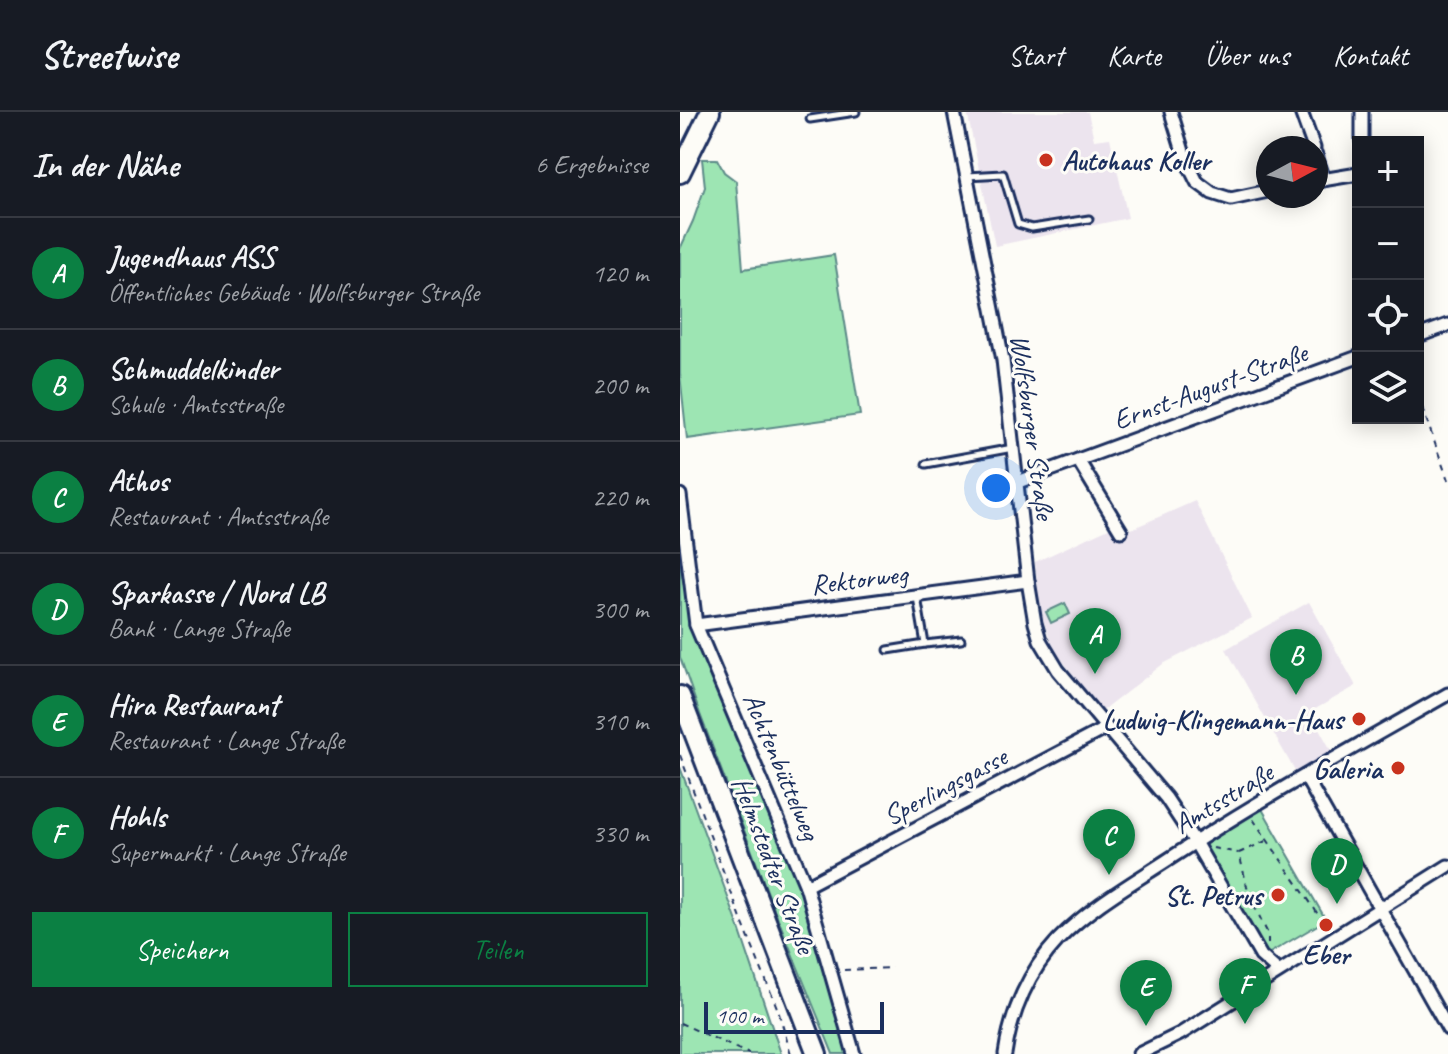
<!DOCTYPE html>
<html lang="de">
<meta charset="utf-8">
<style>
:root{--surface:#171b24;--page:#242831;--text:#f1f3f6;--muted:#9ea1a6;--line:#363941;--accent:#0b8043}
body{margin:0;font-family:Caveat,sans-serif;background:var(--page);color:var(--text)}
.controls{position:absolute;right:24px;top:24px;display:grid;overflow:hidden;border-radius:0px;box-shadow:0 4px 20px #0003}
.controls button{width:72px;height:72px;display:grid;place-items:center;padding:0;border:0;border-bottom:2px solid var(--line);background:var(--surface);color:var(--text);font:40px sans-serif}
.compass{position:absolute;left:576px;top:24px;width:72px;height:72px;border-radius:50%;background:var(--surface);box-shadow:0 4px 20px #0003;rotate:83deg}
.scale{position:absolute;left:24px;bottom:20px;width:180px;box-sizing:border-box;padding-left:8px;border:4px solid #1b2f5e;border-top:0;font-size:22px;line-height:28px;white-space:nowrap;color:#1b2f5e;-webkit-text-stroke:6px #fdfcf7;paint-order:stroke}
.you{position:absolute;left:316px;top:376px;width:28px;height:28px;margin:-20px;border:6px solid #fff;border-radius:50%;background:#1a73e8;box-shadow:0 0 0 12px #1a73e833}
.badge{display:grid;place-items:center;width:52px;height:52px;border-radius:50%;background:var(--accent);color:#fff;font-size:26px;font-weight:700}
.pin{position:absolute;translate:-50% -66px;filter:drop-shadow(0 2px 4px #0008)}
.pin::after{content:'';position:absolute;top:42px;width:28px;height:24px;background:inherit;clip-path:polygon(0 0,100% 0,50% 100%)}
.list{margin:0;padding:0;list-style:none}
h2{display:flex;justify-content:space-between;align-items:center;height:104px;margin:0;padding:0 32px;font-size:34px}
h2 small{font-size:26px;font-weight:400;color:var(--muted)}
.list li{display:grid;grid-template-columns:52px 1fr auto;gap:24px;align-items:center;box-sizing:border-box;height:112px;padding:0 32px;border-top:2px solid var(--line)}
.list b{display:block;font-size:30px;white-space:nowrap}
.list p{margin:0;font-size:26px;white-space:nowrap;color:var(--muted)}
.list em{font-size:26px;font-style:normal;color:var(--muted)}
.actions{display:flex;gap:16px;padding:24px 32px}
.actions a{flex:1;padding:18px 0;border:2px solid var(--accent);border-radius:0px;text-align:center;font-size:28px;color:var(--accent)}
.actions .main{background:var(--accent);color:#fff}
.icon{flex:none;width:44px;height:44px;fill:none;stroke:currentColor;stroke-width:2;stroke-linecap:round;stroke-linejoin:round}
.map{position:relative;flex:none;width:768px;height:942px;overflow:hidden}
header{display:flex;align-items:center;gap:48px;box-sizing:border-box;height:112px;padding:0 40px;background:var(--surface);border-bottom:2px solid var(--line)}
header strong{font-size:38px}
nav{display:flex;gap:44px;margin-inline-start:auto;font-size:28px}
main{display:flex}
aside{flex:1;background:var(--surface)}
.map>svg:first-child{display:block}
.built{fill:#ece4ee}
.green{fill:#9de5b3;stroke:#5c8a88;stroke-width:2}
.lines{fill:none;stroke-linecap:round;stroke-linejoin:round}
.service-casing{stroke:#1b2f5e;stroke-width:11}
.minor-casing{stroke:#1b2f5e;stroke-width:17}
.primary-casing{stroke:#1b2f5e;stroke-width:24}
.path{stroke:#1b2f5e;stroke-width:2;stroke-dasharray:6 6;stroke-linecap:butt}
.service{stroke:#fdfcf7;stroke-width:5}
.minor{stroke:#fdfcf7;stroke-width:11}
.primary{stroke:#fdfcf7;stroke-width:18}
.poi-dot{fill:#c8321e;stroke:#fdfcf7;stroke-width:3}
.labels{text-anchor:middle;dominant-baseline:central;stroke-width:6;stroke-linejoin:round;paint-order:stroke}
.poi-label{font-size:28px;font-weight:bold;fill:#1b2f5e;stroke:#fdfcf7;text-anchor:end}
.street-label{font-size:28px;fill:#1b2f5e;stroke:#fdfcf7}
</style>
<header>
<strong>Streetwise</strong>
<nav><a>Start</a><a>Karte</a><a>Über uns</a><a>Kontakt</a></nav>
</header>
<main>
<aside>
<h2>In der Nähe<small>6 Ergebnisse</small></h2>
<ul class="list">
<li><span class="badge">A</span><div><b>Jugendhaus ASS</b><p>Öffentliches Gebäude · Wolfsburger Straße</p></div><em>120 m</em></li>
<li><span class="badge">B</span><div><b>Schmuddelkinder</b><p>Schule · Amtsstraße</p></div><em>200 m</em></li>
<li><span class="badge">C</span><div><b>Athos</b><p>Restaurant · Amtsstraße</p></div><em>220 m</em></li>
<li><span class="badge">D</span><div><b>Sparkasse / Nord LB</b><p>Bank · Lange Straße</p></div><em>300 m</em></li>
<li><span class="badge">E</span><div><b>Hira Restaurant</b><p>Restaurant · Lange Straße</p></div><em>310 m</em></li>
<li><span class="badge">F</span><div><b>Hohls</b><p>Supermarkt · Lange Straße</p></div><em>330 m</em></li>
</ul>
<div class="actions"><a class="main">Speichern</a><a>Teilen</a></div>
</aside>
<div class="map">
<svg width="768" height="942" viewBox="0 0 768 942">
<rect width="100%" height="100%" fill="#fdfcf7"/>
<filter id="ink" filterUnits="userSpaceOnUse"><feTurbulence type="fractalNoise" baseFrequency=".0125" numOctaves="2"/><feDisplacementMap in="SourceGraphic" scale="16" xChannelSelector="R" yChannelSelector="G"/><feConvolveMatrix kernelMatrix="1 2 1 2 8 2 1 2 1" color-interpolation-filters="sRGB"/></filter>
<g filter="url(#ink)">
<g class="built">
<path d="M287 0H408L414 28 430 26 448 106 315 134Z"/>
<path d="M515 389 572 506 483 552 421 600 373 536 360 499 355 450 433 414 438 423Z"/>
<path d="M629 490 676 574 630 600 652 640 616 661 546 537Z"/>
</g>
<g class="green">
<path d="M22 47H37L44 60 56 69 63 157 154 143 180 303 7 327 0 262V137L13 109 25 75Z"/>
<path d="M0 428 10 514 124 780 172 942H153L92 792 20 602 0 545Z"/>
<path d="M385 491 390 502 371 511 366 500Z"/>
<path d="M0 655 57 810 101 942H0Z"/>
<path d="M578 690 646 808 588 842 515 730Z"/>
</g>
<g class="lines">
<g class="service-casing">
<g id="service">
<path d="M130 7 176 0"/>
<path d="M287 64 323 62 338 112 352 116 409 107"/>
<path d="M246 352 333 336"/>
<path d="M245 532 281 528"/>
<path d="M208 538 245 532 237 485"/>
</g>
</g>
<g class="minor-casing">
<g id="minor">
<path d="M274 0 323 248 348 469 355 511 360 528 378 558 486 686 515 730 581 844 598 859"/>
<path d="M491 0 505 46 517 70 532 81 551 87 588 79"/>
<path d="M621 0 634 36"/>
<path d="M682 0V30"/>
<path d="M636 43 644 68"/>
<path d="M636 69 678 62"/>
<path d="M738 224 768 213"/>
<path d="M398 348 441 419"/>
<path d="M338 370 678 245"/>
<path d="M0 383 16 513 126 774 174 942"/>
<path d="M16 513 348 469"/>
<path d="M625 664 768 917"/>
<path d="M126 774 426 616"/>
<path d="M325 942C331 900 349 859 378 828 409 796 449 773 486 749 577 689 673 636 768 582"/>
<path d="M459 942 500 922 768 754"/>
</g>
</g>
<g class="primary-casing">
<g id="primary">
<path d="M0 61 30 0"/>
<path d="M0 584 137 942"/>
</g>
</g>
<g class="path">
<path d="M738 284 768 368"/>
<path d="M0 643 61 807 98 898 111 942"/>
<path d="M573 707 634 796 645 815"/>
<path d="M586 729 559 741 569 783 588 822V832"/>
<path d="M533 736 558 741"/>
<path d="M164 858 212 856"/>
<path d="M0 911 69 942"/>
</g>
<use href="#service" class="service"/>
<use href="#minor" class="minor"/>
<use href="#primary" class="primary"/>
</g>
</g>
<g class="poi-dot">
<circle cx="366" cy="48" r="8"/>
<circle cx="679" cy="607" r="8"/>
<circle cx="718" cy="656" r="8"/>
<circle cx="598" cy="783" r="8"/>
<circle cx="646" cy="813" r="8"/>
</g>
<g class="labels">
<g class="poi-label">
<text x="382" y="48" text-anchor="start">Autohaus Koller</text>
<text x="663" y="607">Ludwig-Klingemann-Haus</text>
<text x="702" y="656">Galeria</text>
<text x="582" y="783">St. Petrus</text>
<text x="646" y="842" text-anchor="middle">Eber</text>
</g>
<g class="street-label">
<text transform="translate(530 274) rotate(-20)">Ernst-August-Straße</text>
<text transform="translate(353 315) rotate(82)">Wolfsburger Straße</text>
<text transform="translate(179 467) rotate(-7)">Rektorweg</text>
<text transform="translate(102 654) rotate(67)">Achtenbüttelweg</text>
<text transform="translate(265 674) rotate(-28)">Sperlingsgasse</text>
<text transform="translate(543 686) rotate(-31)">Amtsstraße</text>
<text transform="translate(94 753) rotate(69)">Helmstedter Straße</text>
</g>
</g>
</svg>
<div class="controls">
<button>+</button>
<button>−</button>
<button><svg class="icon" aria-label="locate" viewBox="0 0 24 24"><circle cx="12" cy="12" r="6"/><path d="M12 2v4M12 18v4M2 12h4M18 12h4"/></svg></button>
<button><svg class="icon" aria-label="layers" viewBox="0 0 24 24"><path d="M12 4l9 5-9 5-9-5zM3 14l9 5 9-5"/></svg></button>
</div>
<svg class="compass" viewBox="-18 -18 36 36"><path d="M0-13l5 13h-10z" fill="#e53935"/><path d="M0 13l5-13h-10z" fill="#9ea1a6"/></svg>
<div class="scale">100 m</div>
<div class="you"></div>
<div class="pin badge" style="left:415px;top:562px">A</div>
<div class="pin badge" style="left:616px;top:583px">B</div>
<div class="pin badge" style="left:429px;top:763px">C</div>
<div class="pin badge" style="left:657px;top:792px">D</div>
<div class="pin badge" style="left:466px;top:914px">E</div>
<div class="pin badge" style="left:565px;top:912px">F</div>
</div>
</main>
